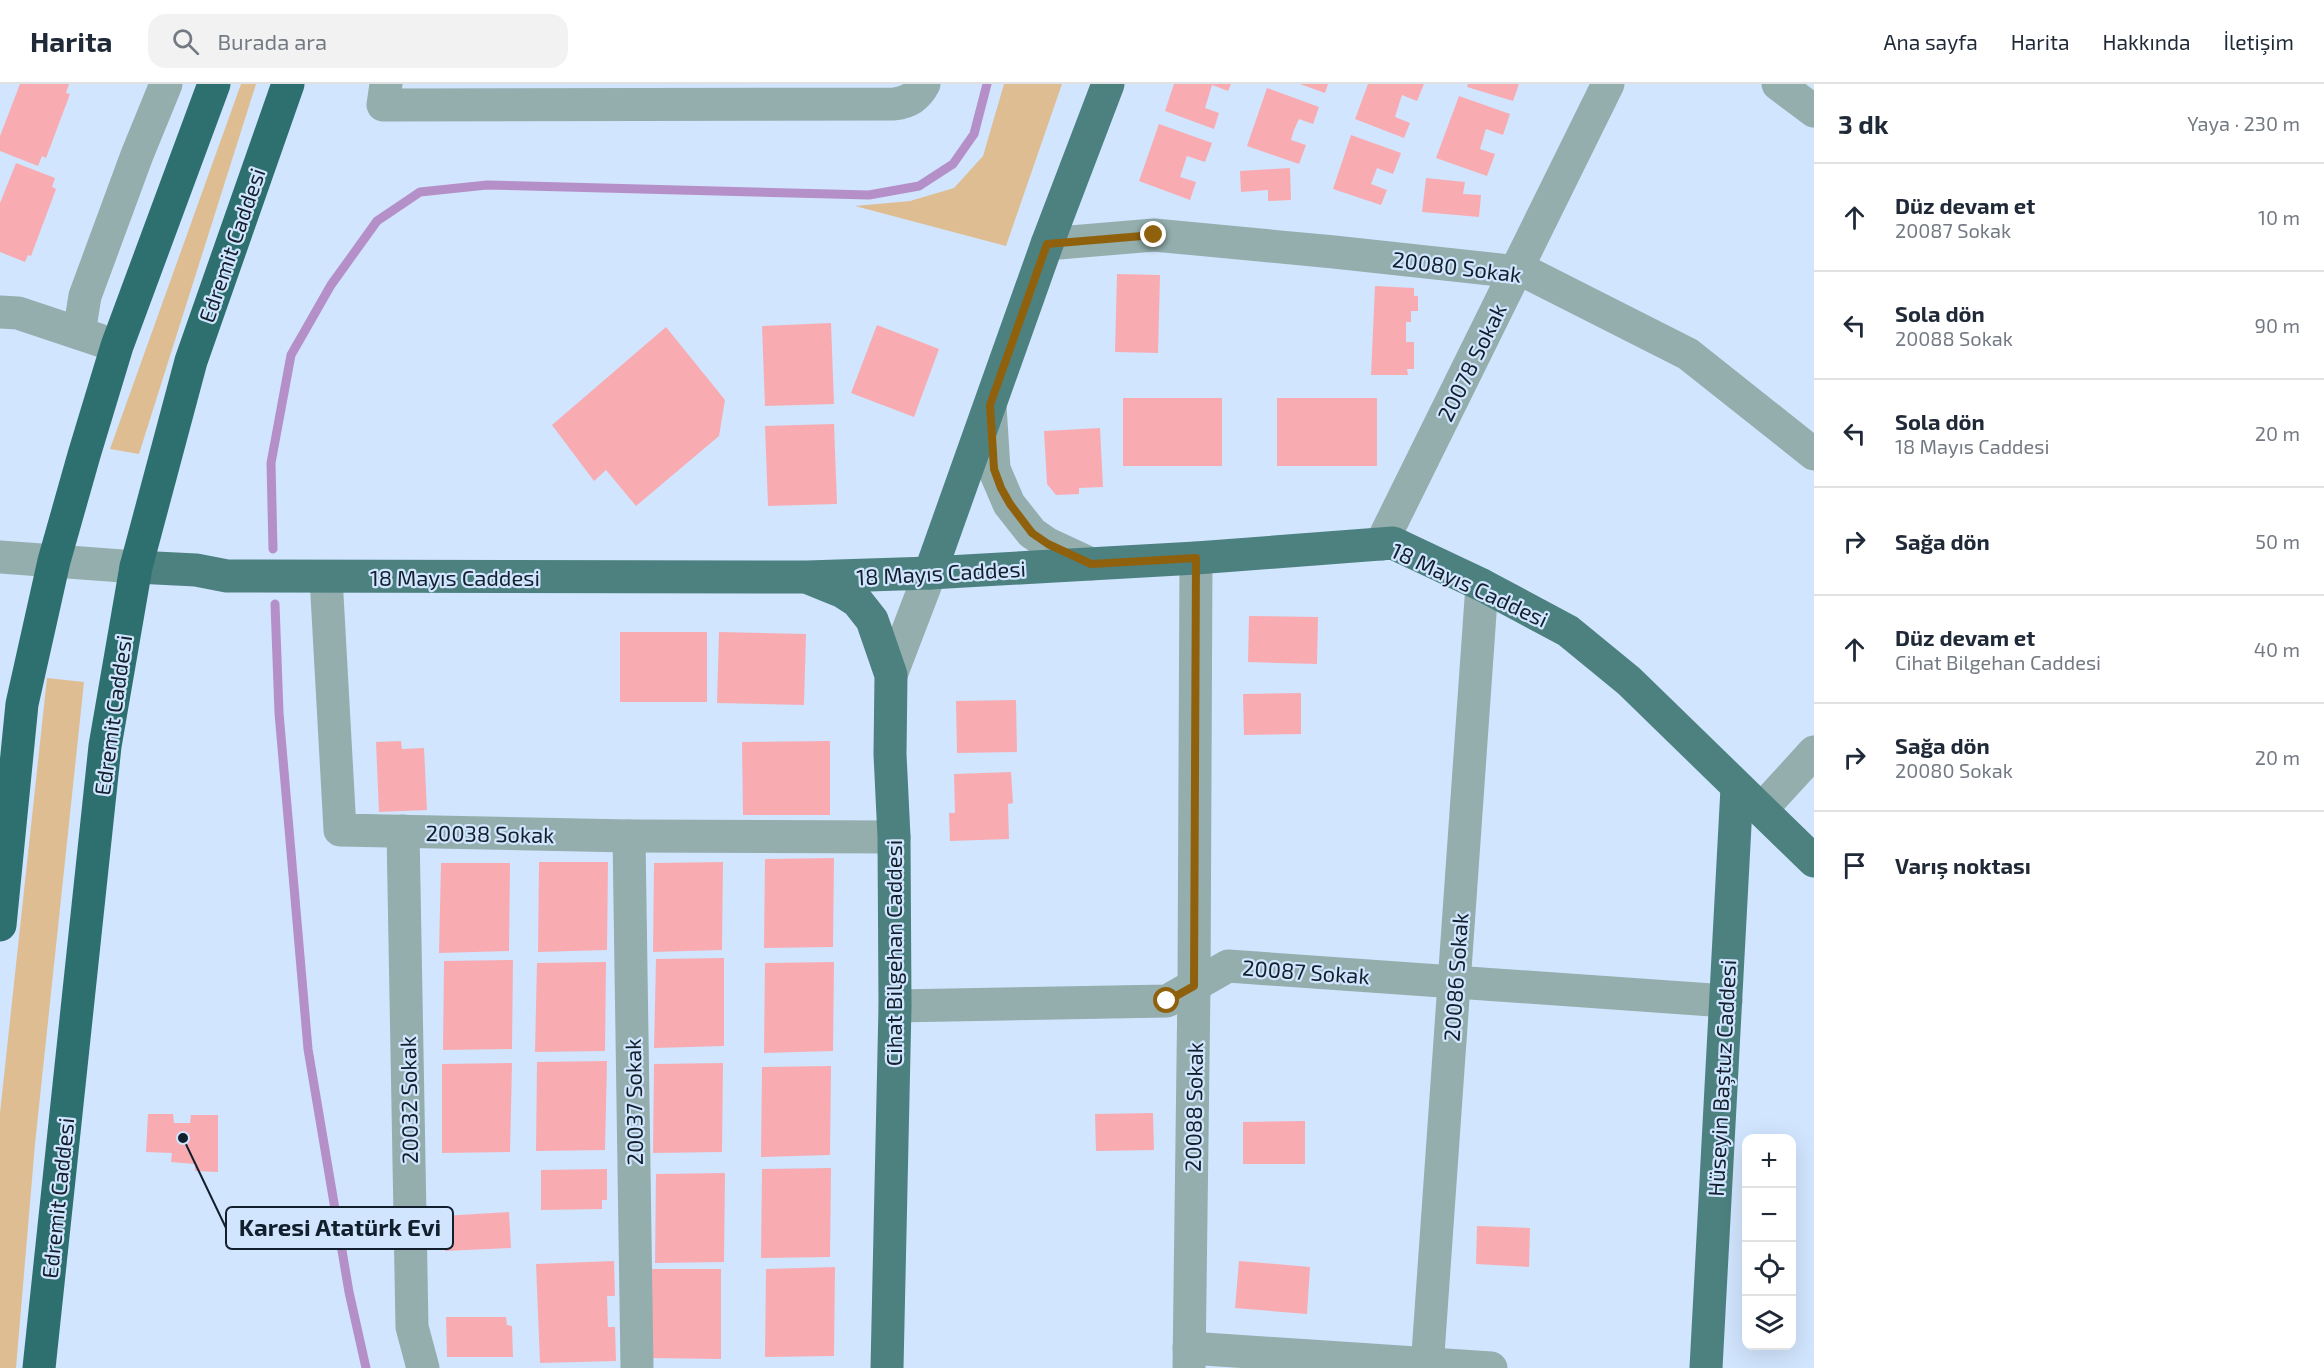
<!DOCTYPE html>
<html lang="tr">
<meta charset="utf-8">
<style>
:root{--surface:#fff;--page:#f2f2f3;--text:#1f2937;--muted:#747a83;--line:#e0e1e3}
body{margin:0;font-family:"Exo 2",sans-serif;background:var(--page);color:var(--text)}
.controls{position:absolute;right:18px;bottom:18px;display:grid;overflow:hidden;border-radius:12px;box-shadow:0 6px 24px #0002}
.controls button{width:54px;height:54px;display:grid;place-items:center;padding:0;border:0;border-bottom:2px solid var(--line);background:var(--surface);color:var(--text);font:30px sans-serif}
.stop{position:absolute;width:18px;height:18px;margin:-14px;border:4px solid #90610d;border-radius:50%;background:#fff}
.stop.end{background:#90610d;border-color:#fff;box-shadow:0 2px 6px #0008}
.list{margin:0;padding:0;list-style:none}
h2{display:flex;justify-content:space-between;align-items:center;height:78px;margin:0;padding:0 24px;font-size:26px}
h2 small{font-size:20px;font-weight:400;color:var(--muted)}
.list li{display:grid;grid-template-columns:39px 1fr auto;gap:18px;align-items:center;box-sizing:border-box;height:108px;padding:0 24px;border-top:2px solid var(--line)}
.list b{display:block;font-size:22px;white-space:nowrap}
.list p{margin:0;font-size:20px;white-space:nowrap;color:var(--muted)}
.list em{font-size:20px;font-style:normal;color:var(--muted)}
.icon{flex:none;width:33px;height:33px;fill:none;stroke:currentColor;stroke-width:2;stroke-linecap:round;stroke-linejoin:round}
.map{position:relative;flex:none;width:1814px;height:1284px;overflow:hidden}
header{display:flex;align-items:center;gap:36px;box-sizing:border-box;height:84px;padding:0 30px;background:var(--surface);border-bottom:2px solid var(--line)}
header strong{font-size:28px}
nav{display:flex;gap:33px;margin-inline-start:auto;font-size:21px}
.search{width:420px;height:54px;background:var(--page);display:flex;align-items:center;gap:15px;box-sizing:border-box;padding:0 21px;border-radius:18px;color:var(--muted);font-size:22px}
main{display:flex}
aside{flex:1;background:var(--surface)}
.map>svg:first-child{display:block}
.green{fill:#debd93}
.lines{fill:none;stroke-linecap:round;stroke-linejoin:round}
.stream{stroke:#b590c8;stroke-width:9}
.building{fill:#f8acb2}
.minor{stroke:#93aead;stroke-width:33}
.major{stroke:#4c8180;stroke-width:33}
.highway{stroke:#2e706f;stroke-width:33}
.route{stroke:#90610d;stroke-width:8}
.labels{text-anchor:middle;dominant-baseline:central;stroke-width:4.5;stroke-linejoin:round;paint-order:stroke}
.street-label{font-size:22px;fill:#121f2d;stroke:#d1e5fe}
.leader{fill:none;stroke:#121f2d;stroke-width:2}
.callout-dot{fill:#121f2d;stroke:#d1e5fe;stroke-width:2}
.callout{fill:#d1e5fe;stroke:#121f2d;stroke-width:2}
.callout-label{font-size:24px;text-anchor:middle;font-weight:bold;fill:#121f2d}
</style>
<header>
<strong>Harita</strong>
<div class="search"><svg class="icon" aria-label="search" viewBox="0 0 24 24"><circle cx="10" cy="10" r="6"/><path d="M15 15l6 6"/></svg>Burada ara</div>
<nav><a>Ana sayfa</a><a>Harita</a><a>Hakkında</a><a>İletişim</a></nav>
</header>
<main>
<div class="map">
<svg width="1814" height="1284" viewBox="0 0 1814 1284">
<rect width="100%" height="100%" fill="#d1e5fe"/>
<g class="green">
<path d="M241 0H256L139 370 110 365Z"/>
<path d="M1004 0H1062L1006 162 855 122 910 117 954 104 983 72Z"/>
<path d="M47 594 84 598 35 1060 16 1284H0V1029Z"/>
</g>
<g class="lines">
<g class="stream">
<path d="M273 465 271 379 291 271 331 201 377 137 420 108 487 101 869 111 919 102 953 80 974 50 987 0"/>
<path d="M275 520 279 629 308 965 349 1208 366 1284"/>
</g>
</g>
<g class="building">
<path d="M20 0H69L66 9 70 10 46 74 42 72 38 82 0 67V52Z"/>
<path d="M1174 0H1231L1228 7 1212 1 1205 24 1219 29 1214 45 1165 27Z"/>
<path d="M1300 0H1328L1325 9Z"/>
<path d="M1368 0H1424L1417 17 1402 11 1399 20 1395 33 1410 39 1404 54 1355 35Z"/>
<path d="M1468 0H1519L1513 17 1467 3Z"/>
<path d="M1267 4 1319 23 1313 40 1299 35 1294 46 1291 56 1306 61 1299 80 1247 62Z"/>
<path d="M1459 12 1510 30 1503 51 1486 45 1480 65 1495 70 1487 92 1436 74Z"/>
<path d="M1159 40 1212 59 1205 78 1187 72 1180 93 1196 98 1190 116 1139 97Z"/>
<path d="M1351 51 1401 69 1393 90 1377 84 1371 100 1387 106 1381 121 1333 105Z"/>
<path d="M16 79 55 94 52 103 56 105 31 172 28 171 25 178 0 168V119Z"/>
<path d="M1290 84 1291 116 1268 117V106L1241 108 1240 87Z"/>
<path d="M1426 94 1465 98 1463 110 1481 111 1479 133 1422 128Z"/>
<path d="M1117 190 1160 191 1158 269 1115 268Z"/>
<path d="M1375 202 1414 204V212H1418V227H1411V238H1406V258H1414V285H1407L1408 291H1371Z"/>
<path d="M831 239 834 320 765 322 762 242Z"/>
<path d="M877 241 939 265 914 333 851 309Z"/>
<path d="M666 243 725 316 719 352 636 422 606 386 594 397 552 341Z"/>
<rect x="1123" y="314" width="99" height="68"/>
<rect x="1277" y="314" width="100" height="68"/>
<path d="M834 340 837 420 768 422 765 342Z"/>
<path d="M1100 344 1103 403 1079 404V410L1056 411 1047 400 1044 347Z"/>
<path d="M1249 532 1318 533 1317 580 1248 578Z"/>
<rect x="620" y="548" width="87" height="70"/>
<path d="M719 548 806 550 804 621 717 619Z"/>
<path d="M1301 609V650L1244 651 1243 610Z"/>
<path d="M1016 616 1017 668 957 669 956 617Z"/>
<path d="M401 657 402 665 424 664 427 726 379 728 376 658Z"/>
<path d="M830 657V731H743L742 658Z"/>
<path d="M1011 688 1013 719 1008 720 1009 755 950 757 949 729H955L954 690Z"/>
<path d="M834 774 833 863 764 864 765 775Z"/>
<path d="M539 778H608L607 866 538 868Z"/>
<path d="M723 778 722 866 653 868 654 779Z"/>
<path d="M441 779H510L509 867 439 869Z"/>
<path d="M724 874V962L654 964 656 875Z"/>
<path d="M513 876 512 965 443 966 444 877Z"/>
<path d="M606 878 605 967 535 968 537 879Z"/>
<path d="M834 878 833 967 764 969 765 879Z"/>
<path d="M607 977 605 1066 536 1067 537 978Z"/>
<path d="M512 979 510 1068 442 1069V980Z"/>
<path d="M723 979 722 1068 653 1069 654 980Z"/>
<path d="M831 982 830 1071 761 1073 762 983Z"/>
<path d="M1153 1029 1154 1066 1096 1067 1095 1030Z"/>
<path d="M148 1030H173L174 1039H190L191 1031H218V1088L195 1087V1080L171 1078 172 1069 146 1068Z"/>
<path d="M1305 1037V1080H1243V1038Z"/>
<path d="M831 1084 830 1173 761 1174 762 1085Z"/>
<path d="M607 1085V1116H602V1125L541 1126V1086Z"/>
<path d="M725 1089 724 1178 655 1179 656 1090Z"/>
<path d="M509 1128 511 1164 445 1167 443 1132Z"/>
<path d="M1477 1142 1530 1144 1529 1183 1476 1180Z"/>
<path d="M614 1177 615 1212H607L608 1243H615L616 1277 540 1279 536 1180Z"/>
<path d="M1239 1177 1310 1183 1307 1230 1235 1224Z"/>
<path d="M835 1183 834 1272 765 1273 766 1185Z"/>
<path d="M651 1185H721V1275L651 1274Z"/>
<path d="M446 1233H506L507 1241 512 1242 513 1273H447Z"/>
</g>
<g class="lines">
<g class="minor">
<path d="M386 0 383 21 894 20C909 18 917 13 924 0"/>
<path d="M1778 0 1814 27"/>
<path d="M1047 160 1154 151 1334 168 1528 189 1688 270 1814 370"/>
<path d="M0 228 18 229 99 256"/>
<path d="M79 249 85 212 137 71 166 0"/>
<path d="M990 322 994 385 1009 420 1032 449 1048 460 1091 480"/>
<path d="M1381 460 1608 0"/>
<path d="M0 473 136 483"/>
<path d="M326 493 340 746 629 752 894 753"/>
<path d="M891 591 930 489"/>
<path d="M1761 726 1814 668"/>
<path d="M403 747 412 1243 423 1284"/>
<path d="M629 752 637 1284"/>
<path d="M895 922 1167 917 1228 882 1726 917"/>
<path d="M1189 1264 1491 1284"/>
<path d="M1189 1284 1194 902 1196 474"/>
<path d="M1427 1284 1482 501"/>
</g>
<g class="major">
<path d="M136 483 196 486 227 492 807 493 930 489 1196 474 1393 459 1482 501 1568 547 1629 597 1814 777"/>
<path d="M930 489 1047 160 1108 0"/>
<path d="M811 495 843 508 857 517 872 536 891 591 890 670 894 753 895 922 887 1284"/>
<path d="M1706 1284 1737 704"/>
</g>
<g class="highway">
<path d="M0 841 22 620 54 477 84 371 117 262 214 0"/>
<path d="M39 1284 105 662 136 483 191 277 288 0"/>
</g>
</g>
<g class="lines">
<path class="route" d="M1154 151 1047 160 990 321 994 385 1001 404 1010 420 1032 449 1048 460 1091 480 1196 474 1194 902 1167 917"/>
</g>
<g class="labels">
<g class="street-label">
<text transform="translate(231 161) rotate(-71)">Edremit Caddesi</text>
<text transform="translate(1457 182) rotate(7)">20080 Sokak</text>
<text transform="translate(1471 278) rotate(-64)">20078 Sokak</text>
<text transform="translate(941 488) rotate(-3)">18 Mayıs Caddesi</text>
<text x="455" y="493">18 Mayıs Caddesi</text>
<text transform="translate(1470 500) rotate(25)">18 Mayıs Caddesi</text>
<text transform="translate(112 631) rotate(-82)">Edremit Caddesi</text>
<text transform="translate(490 749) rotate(1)">20038 Sokak</text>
<text transform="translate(893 869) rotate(-90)">Cihat Bilgehan Caddesi</text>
<text transform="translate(1306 887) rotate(4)">20087 Sokak</text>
<text transform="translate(1455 893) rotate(-86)">20086 Sokak</text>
<text transform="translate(1721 994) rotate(-87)">Hüseyin Baştuz Caddesi</text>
<text transform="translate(408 1016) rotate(-91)">20032 Sokak</text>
<text transform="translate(633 1018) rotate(-91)">20037 Sokak</text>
<text transform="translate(1193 1023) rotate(-89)">20088 Sokak</text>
<text transform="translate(57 1114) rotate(-84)">Edremit Caddesi</text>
</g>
</g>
<path class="leader" d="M183 1054L226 1144"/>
<circle class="callout-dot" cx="183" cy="1054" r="6"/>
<rect class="callout" x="226" y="1123" width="227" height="42" rx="6"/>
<g class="callout-label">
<text x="340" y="1152">Karesi Atatürk Evi</text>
</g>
</svg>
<div class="controls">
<button>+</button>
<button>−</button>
<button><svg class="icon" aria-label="locate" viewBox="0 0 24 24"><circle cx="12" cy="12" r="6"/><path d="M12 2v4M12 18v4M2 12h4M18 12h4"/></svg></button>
<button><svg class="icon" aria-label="layers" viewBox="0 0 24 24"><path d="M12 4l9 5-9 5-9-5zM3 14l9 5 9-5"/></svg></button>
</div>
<div class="stop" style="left:1167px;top:917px"></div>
<div class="stop end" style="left:1154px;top:151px"></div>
</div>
<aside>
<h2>3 dk<small>Yaya · 230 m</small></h2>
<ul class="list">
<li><svg class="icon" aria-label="ahead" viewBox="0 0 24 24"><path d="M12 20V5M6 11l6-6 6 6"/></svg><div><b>Düz devam et</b><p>20087 Sokak</p></div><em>10 m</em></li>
<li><svg class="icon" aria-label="left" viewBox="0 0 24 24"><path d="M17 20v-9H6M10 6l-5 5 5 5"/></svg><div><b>Sola dön</b><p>20088 Sokak</p></div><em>90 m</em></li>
<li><svg class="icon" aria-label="left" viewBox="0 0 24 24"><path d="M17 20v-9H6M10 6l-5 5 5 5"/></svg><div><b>Sola dön</b><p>18 Mayıs Caddesi</p></div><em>20 m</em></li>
<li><svg class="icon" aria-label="right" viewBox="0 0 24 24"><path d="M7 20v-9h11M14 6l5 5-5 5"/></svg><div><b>Sağa dön</b></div><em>50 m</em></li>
<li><svg class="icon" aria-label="ahead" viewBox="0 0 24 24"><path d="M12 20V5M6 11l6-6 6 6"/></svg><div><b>Düz devam et</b><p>Cihat Bilgehan Caddesi</p></div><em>40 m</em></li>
<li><svg class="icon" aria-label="right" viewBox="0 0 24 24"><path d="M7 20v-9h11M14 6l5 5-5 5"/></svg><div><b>Sağa dön</b><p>20080 Sokak</p></div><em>20 m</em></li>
<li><svg class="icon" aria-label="arrive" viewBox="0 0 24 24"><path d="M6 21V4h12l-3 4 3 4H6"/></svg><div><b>Varış noktası</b></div></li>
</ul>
</aside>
</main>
